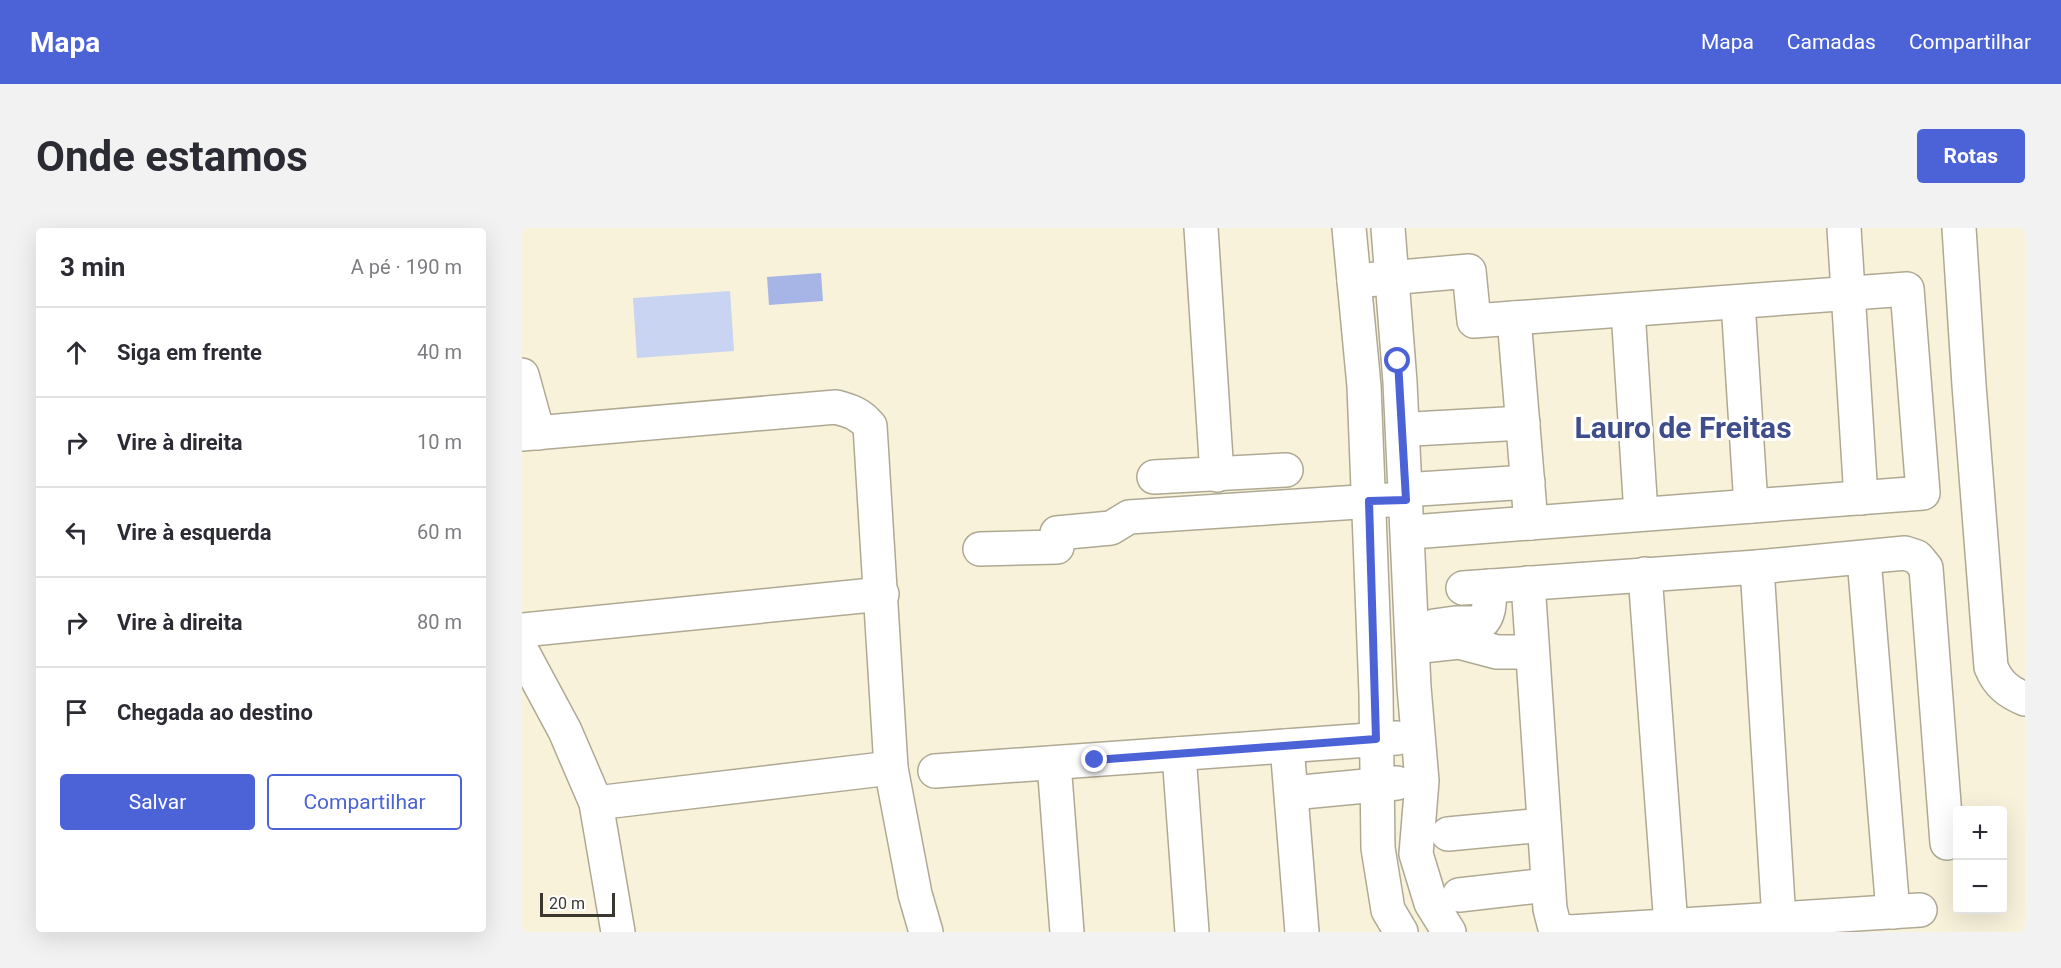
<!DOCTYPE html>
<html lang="pt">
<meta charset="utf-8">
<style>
:root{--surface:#fff;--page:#f2f2f3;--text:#2b2b33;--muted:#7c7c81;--line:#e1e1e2;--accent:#4c62d7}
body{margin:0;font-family:Roboto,sans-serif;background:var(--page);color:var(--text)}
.controls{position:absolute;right:18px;bottom:18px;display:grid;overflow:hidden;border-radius:6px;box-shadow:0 6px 24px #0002}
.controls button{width:54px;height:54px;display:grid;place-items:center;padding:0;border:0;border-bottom:2px solid var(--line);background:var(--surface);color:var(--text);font:30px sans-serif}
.scale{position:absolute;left:18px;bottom:15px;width:75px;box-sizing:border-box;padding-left:6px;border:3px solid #39372e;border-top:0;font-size:16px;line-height:21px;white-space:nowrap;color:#39372e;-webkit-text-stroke:4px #fff;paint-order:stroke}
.stop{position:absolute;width:18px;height:18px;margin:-14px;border:4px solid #4c62d7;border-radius:50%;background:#fff}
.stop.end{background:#4c62d7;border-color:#fff;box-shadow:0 2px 6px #0008}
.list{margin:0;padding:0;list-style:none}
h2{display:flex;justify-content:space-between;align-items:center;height:78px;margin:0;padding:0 24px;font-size:26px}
h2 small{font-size:20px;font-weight:400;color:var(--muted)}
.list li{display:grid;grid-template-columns:39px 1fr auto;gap:18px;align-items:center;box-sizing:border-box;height:90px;padding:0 24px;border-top:2px solid var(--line)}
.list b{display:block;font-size:22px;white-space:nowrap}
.list em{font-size:20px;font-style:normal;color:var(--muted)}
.actions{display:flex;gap:12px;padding:18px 24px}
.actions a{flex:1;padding:14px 0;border:2px solid var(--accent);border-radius:6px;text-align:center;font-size:21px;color:var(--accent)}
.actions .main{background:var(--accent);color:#fff}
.icon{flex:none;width:33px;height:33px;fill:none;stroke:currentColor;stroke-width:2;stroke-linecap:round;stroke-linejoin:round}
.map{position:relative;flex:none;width:1503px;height:704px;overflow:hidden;border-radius:6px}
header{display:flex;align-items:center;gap:36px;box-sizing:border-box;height:84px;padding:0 30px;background:var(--accent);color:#fff}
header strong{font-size:28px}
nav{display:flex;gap:33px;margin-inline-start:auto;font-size:21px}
.intro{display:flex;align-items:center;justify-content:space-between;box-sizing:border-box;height:144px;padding:0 36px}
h1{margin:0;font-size:42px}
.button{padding:15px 27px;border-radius:6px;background:var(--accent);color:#fff;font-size:21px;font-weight:700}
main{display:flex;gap:36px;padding:0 36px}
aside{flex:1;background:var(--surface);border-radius:6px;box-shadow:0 6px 24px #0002}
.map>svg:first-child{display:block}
.green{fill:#c9d3f2}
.water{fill:#a6b5e6}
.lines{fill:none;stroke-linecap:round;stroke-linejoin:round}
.minor-casing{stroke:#afa994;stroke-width:36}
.minor{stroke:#fff;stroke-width:33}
.route{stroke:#4c62d7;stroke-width:8}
.labels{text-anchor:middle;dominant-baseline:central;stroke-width:6;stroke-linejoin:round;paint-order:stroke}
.town-label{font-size:30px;font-weight:bold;fill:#3f4e8a;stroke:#fff}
</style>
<header>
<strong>Mapa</strong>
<nav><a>Mapa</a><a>Camadas</a><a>Compartilhar</a></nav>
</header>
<div class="intro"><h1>Onde estamos</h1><a class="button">Rotas</a></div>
<main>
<aside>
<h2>3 min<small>A pé · 190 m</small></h2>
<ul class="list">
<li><svg class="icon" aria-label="ahead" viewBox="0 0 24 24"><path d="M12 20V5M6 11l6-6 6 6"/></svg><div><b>Siga em frente</b></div><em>40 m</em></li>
<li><svg class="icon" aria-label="right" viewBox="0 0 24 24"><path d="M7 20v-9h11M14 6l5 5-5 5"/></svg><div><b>Vire à direita</b></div><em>10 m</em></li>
<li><svg class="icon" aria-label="left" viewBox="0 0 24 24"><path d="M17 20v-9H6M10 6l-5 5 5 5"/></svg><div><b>Vire à esquerda</b></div><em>60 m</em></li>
<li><svg class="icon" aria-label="right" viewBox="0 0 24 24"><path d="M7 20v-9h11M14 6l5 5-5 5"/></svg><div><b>Vire à direita</b></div><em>80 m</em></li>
<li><svg class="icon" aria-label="arrive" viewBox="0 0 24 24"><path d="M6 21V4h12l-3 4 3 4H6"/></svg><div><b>Chegada ao destino</b></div></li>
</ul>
<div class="actions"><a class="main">Salvar</a><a>Compartilhar</a></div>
</aside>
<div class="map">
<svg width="1503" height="704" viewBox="0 0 1503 704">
<rect width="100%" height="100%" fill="#f8f2db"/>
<path class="green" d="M208 63 212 123 115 130 111 70Z"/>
<path class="water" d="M299 45 301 73 247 77 245 49Z"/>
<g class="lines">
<g class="minor-casing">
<g id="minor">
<path d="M679 0 695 247"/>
<path d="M827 0 842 158 854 465 856 620 866 682 879 704"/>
<path d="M866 0 878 154 892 459 900 553 894 626 909 675 927 704"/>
<path d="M1322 0 1339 270"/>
<path d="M1437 0 1447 157 1469 439C1476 456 1486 464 1503 471"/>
<path d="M832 53 947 43 952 93 1385 61 1401 265 903 303"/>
<path d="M1216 74 1229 278"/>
<path d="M1106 82 1119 286"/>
<path d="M992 90 1009 295"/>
<path d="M0 147 16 205"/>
<path d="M891 201 1001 195"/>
<path d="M0 206 314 179C329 183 338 186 348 198L369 540 393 666 404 704"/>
<path d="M632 249 764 242"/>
<path d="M897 261 1006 254"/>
<path d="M458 321 535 319V305L589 300 607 289 867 272"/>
<path d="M1342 330 1371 684"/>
<path d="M1235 339 1257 692"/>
<path d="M1123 346 1149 698"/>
<path d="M1006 355 1028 681 1033 700 1047 704"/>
<path d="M941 360 1235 339 1383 325 1395 329 1404 340 1425 615"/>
<path d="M912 398 933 395H959C969 387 967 370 968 358"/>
<path d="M0 402 360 366"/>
<path d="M891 419 937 414 975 424H1010"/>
<path d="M0 423 43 503 74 575 96 704"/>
<path d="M765 518 780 704"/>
<path d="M657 526 670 704"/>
<path d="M532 535 545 704"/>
<path d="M413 543 875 510"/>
<path d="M770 565 875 555"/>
<path d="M74 575 369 540"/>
<path d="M926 606 1022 597"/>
<path d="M937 667 1026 657"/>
<path d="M1048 704 1398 682"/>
</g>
</g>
<use href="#minor" class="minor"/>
</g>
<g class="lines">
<path class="route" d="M573 532 854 511 847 273 884 272 876 133"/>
</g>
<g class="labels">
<g class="town-label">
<text x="1161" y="199">Lauro de Freitas</text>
</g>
</g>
</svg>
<div class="controls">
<button>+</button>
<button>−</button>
</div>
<div class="scale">20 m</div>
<div class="stop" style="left:876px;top:133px"></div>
<div class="stop end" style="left:573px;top:532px"></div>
</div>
</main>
